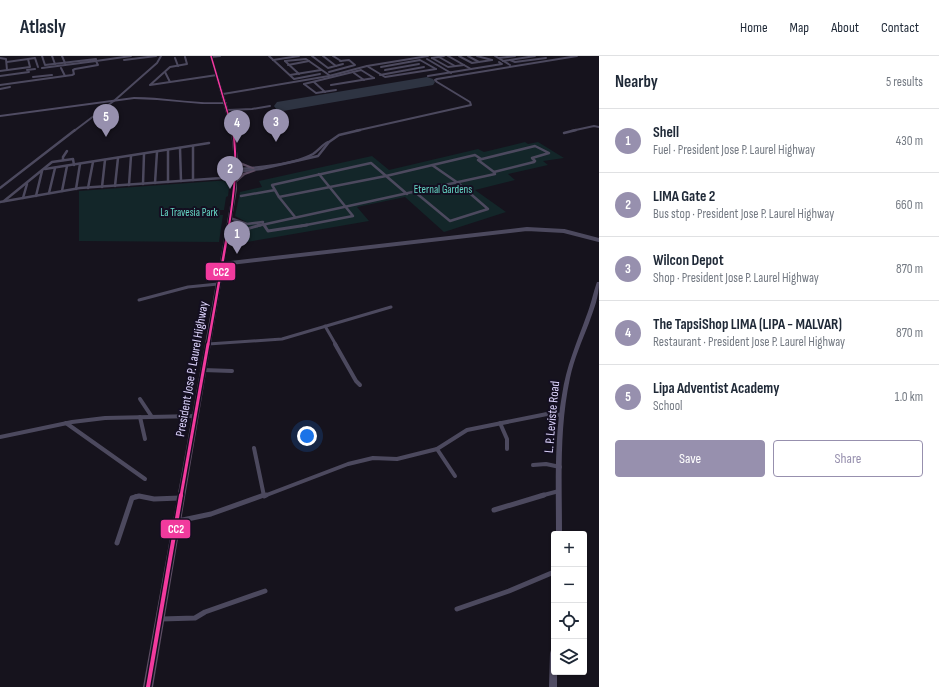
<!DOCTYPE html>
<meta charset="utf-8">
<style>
:root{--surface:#fff;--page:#f6f6f7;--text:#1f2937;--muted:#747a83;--line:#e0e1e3;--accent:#9790ae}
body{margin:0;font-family:"Sofia Sans Condensed",sans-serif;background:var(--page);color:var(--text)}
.controls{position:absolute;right:12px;bottom:12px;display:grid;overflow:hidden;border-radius:4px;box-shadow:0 1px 3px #0004}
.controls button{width:36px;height:36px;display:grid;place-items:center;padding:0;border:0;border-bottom:1px solid var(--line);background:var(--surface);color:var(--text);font:20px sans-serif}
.you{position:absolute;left:307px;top:380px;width:14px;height:14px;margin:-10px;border:3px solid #fff;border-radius:50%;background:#1a73e8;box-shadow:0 0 0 6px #1a73e833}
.badge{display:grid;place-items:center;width:26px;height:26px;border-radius:50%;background:var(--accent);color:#fff;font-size:13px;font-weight:700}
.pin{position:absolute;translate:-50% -33px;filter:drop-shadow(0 1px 2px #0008)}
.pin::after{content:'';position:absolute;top:21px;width:14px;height:12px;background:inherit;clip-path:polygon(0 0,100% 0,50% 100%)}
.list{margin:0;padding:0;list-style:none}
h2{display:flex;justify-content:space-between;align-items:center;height:52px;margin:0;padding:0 16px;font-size:17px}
h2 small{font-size:13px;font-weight:400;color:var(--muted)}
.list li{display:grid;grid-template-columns:26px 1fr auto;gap:12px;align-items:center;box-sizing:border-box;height:64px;padding:0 16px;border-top:1px solid var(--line)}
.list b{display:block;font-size:15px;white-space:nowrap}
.list p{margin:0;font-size:13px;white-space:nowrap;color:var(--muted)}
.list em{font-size:13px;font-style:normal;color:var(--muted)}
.actions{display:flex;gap:8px;padding:12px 16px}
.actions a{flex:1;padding:9px 0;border:1px solid var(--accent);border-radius:4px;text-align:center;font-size:14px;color:var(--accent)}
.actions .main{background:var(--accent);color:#fff}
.icon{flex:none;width:22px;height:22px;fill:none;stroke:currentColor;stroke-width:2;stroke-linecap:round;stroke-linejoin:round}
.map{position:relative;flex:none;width:599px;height:631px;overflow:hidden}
header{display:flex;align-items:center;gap:24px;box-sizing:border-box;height:56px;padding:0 20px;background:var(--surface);border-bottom:1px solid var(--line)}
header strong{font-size:19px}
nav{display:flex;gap:22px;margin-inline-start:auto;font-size:14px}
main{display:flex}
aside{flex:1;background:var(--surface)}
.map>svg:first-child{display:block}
.green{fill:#132629}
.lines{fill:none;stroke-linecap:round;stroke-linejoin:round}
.runway{fill:#2e3442;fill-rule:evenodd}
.minor-far4{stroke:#4c495e;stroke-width:2}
.minor-far3{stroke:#4c495e;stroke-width:2.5}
.minor-far2{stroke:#4c495e;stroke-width:3}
.minor-far1{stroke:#4c495e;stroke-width:4}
.minor{stroke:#4c495e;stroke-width:5}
.tertiary{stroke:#4c495e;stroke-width:4}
.secondary{fill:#504c63;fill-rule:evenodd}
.trunk{fill:#5e4e64;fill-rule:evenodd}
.bus-1-far4-casing{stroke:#140f21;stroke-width:3}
.bus-1-far3-casing{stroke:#140f21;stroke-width:4}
.bus-1-far2-casing{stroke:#140f21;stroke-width:5}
.bus-1-far1-casing{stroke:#140f21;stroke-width:6}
.bus-1-casing{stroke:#140f21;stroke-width:7}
.bus-1-far4{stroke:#f13a9d;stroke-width:1.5}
.bus-1-far3{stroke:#f13a9d;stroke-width:2}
.bus-1-far2{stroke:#f13a9d;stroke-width:2.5}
.bus-1-far1{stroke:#f13a9d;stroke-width:3}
.bus-1{stroke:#f13a9d;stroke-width:4}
.labels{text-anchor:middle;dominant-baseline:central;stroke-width:4;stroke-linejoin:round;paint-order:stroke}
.far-park-label{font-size:11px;fill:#65d6c5;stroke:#140f21}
.street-label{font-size:13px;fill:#dcd3fc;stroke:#140f21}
.line-badge{stroke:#140f21;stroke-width:1.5}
.badge-label{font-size:11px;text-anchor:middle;font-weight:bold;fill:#fff}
</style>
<header>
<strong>Atlasly</strong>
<nav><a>Home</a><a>Map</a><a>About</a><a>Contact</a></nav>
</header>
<main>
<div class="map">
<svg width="599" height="631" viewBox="0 0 599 631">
<rect width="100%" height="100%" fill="#16131d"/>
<g class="green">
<path d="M525 86 528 88 538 86 564 102 543 105 548 109 508 118 515 124 475 134 506 156 444 176 405 141 357 151 369 165 230 189 231 181 245 176 246 166 235 160 240 136 262 131 259 125 372 100 389 114 478 93 484 96Z"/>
<path d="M230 124 228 140 226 141 224 154H220V159H223L219 186 79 185V135Z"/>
</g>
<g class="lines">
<path class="runway" d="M427 21 433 23 435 26 433 29 283 55 277 54 274 50 277 46Z"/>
<g class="minor-far4">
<path d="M42 0 45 9 96 3V5L42 12"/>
<path d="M52 0 55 8"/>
<path d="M62 0 65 7"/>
<path d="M269 0 294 23 320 18"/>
<path d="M312 0 328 12 343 8"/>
<path d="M323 0 336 10"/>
<path d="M333 0 341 5"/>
<path d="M448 0 471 13 502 8 499 6"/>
<path d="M459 0 472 7 492 4"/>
<path d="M468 0 479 6"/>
<path d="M477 0 492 4"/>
<path d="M495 0 510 9"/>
<path d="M185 1 187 8 170 11 150 29 217 19"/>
<path d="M211 1 220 0"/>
<path d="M439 1 455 10"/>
<path d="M0 2 6 3 7 14"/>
<path d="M175 2 178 10"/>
<path d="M432 2 448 11 464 9"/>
<path d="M432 2 444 0"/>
<path d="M499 2 515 0"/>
<path d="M28 3 35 2 38 11"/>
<path d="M427 3 451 17"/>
<path d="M124 4 156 0"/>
<path d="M273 4 299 0"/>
<path d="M510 4 515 6 546 2"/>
<path d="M285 5 306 3 329 19"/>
<path d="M285 5 299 18"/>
<path d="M503 5 535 0"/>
<path d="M288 9 309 5"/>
<path d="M367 10 385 21 436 13"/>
<path d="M381 11 420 4 436 13"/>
<path d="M61 12 65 20"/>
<path d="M27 14 35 13"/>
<path d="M385 14 419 8"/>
<path d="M0 15 30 11 28 3 7 6"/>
<path d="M165 16 170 26"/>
<path d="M329 16 355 9 349 4 340 5"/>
<path d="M354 17 364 24"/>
<path d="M290 19 321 14"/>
<path d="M380 19 424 11"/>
<path d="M0 20 29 16"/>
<path d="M428 20 471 13"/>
<path d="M33 21 52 19"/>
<path d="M314 26 325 36"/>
<path d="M304 28 361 14 374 22"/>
<path d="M304 28 316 37 336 34"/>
<path d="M0 29 72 19 74 18 73 14 75 13 98 9 96 5 131 0"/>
<path d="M331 29 374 22"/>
<path d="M0 33 10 31"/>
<path d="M223 38 329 20 367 10 428 0"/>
<path d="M228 54 252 53 270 50"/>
<path d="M74 75 115 44 157 7 161 0"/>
<path d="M355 75 471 49 470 46 437 26 435 24 437 23 577 0"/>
<path d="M571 75 594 70 599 71"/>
</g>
<g class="minor-far3">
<path d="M564 77 576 74"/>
<path d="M193 90V124"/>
<path d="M535 90 549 97 532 102 535 105 534 106 494 116 478 104Z"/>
<path d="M180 92 181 125"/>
<path d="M168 94V126"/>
<path d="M63 104V101L67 95"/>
<path d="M45 113 209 87"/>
<path d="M236 113C256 112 296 108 313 98 319 94 322 89 328 86"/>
<path d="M236 116 261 113 318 100 329 86 339 79 360 74"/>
<path d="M155 127 157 96"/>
<path d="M143 128 144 98"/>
<path d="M129 129 131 100"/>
<path d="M115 130 118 102"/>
<path d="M102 131 105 104"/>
<path d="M0 132 75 74"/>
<path d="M88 132 93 106"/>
<path d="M76 133 80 108"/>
<path d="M62 135 67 110"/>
<path d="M415 136 450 165 488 153 458 127 432 109"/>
<path d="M49 137 55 112"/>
<path d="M36 140 42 115"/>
<path d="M241 140 275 134"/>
<path d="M279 141 386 120 475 99 481 103"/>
<path d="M23 142 27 128"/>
<path d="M4 145 52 106 73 103 74 109"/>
<path d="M0 146 80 132 236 121"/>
<path d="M295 161 279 141 272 129 371 107 407 138"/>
<path d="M230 162 247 168 263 166"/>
<path d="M262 166 265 170"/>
<path d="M257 170 495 118 494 116"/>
<path d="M301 170 353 160 319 118"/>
</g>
<g class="minor-far2">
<path d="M264 169 268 175 307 169"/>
<path d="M227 179 260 169"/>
<path d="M139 244 188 231 218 228"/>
<path d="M325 270 336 289"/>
<path d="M208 288 282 283 391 251"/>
</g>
<g class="minor-far1">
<path d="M335 288 356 325 360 329"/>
<path d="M203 314 232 315"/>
<path d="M140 343 152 361"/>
<path d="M140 361 145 383"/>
<path d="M66 367 145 423"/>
<path d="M500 367 507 383V393"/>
<path d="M0 381 72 366 105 362 195 360"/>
<path d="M254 392 264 440H263"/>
<path d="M437 393 467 374 547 358 562 359"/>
<path d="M533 409 546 408 560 411"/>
<path d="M136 440H140"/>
<path d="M264 440 348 408 373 402 397 403 437 393 455 420"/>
<path d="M540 440 559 435"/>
</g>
<g class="minor">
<path d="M264 440 266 439"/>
<path d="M494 454 544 439"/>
<path d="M178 465 211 458 264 439"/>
<path d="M117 487 132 442 139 440 154 443 180 442"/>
<path d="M457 553 509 535 554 516"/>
<path d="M161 563 195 562 205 556 265 535"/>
</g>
<path class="tertiary" d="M222 208 527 173 564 175 599 184"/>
<g class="secondary">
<path d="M134 41C165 41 195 48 226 46L227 47 226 48H202L157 44 134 43 0 61V59Z"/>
<path d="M597 226H599C599 241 594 253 589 267 582 285 574 303 570 322 559 373 562 426 562 478H556C556 432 554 384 562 339 566 311 577 286 586 261 591 249 593 237 597 226Z"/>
<path d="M554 593V616H557V631H549L550 597 551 594Z"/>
</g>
<path class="trunk" d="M210 0H212L235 75 238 105 255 112 253 113 238 108 237 122 243 117 254 114 256 115 245 119 237 126V133L153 631H143L233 133 234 106 231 75Z"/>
<g class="bus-1-far4-casing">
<path id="bus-1-far4" d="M211 0 233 75"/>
</g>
<g class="bus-1-far3-casing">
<path id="bus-1-far3" d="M229 170C234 136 238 108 233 74"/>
</g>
<g class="bus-1-far2-casing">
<path id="bus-1-far2" d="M208 289 229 169"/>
</g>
<g class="bus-1-far1-casing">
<path id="bus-1-far1" d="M181 440 208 288"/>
</g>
<g class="bus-1-casing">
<path id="bus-1" d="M148 631 181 439"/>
</g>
<use href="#bus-1-far4" class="bus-1-far4"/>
<use href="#bus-1-far3" class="bus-1-far3"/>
<use href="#bus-1-far2" class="bus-1-far2"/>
<use href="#bus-1-far1" class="bus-1-far1"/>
<use href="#bus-1" class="bus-1"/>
</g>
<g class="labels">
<g class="far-park-label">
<text x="443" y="133">Eternal Gardens</text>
<text x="189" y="156">La Travesia Park</text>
</g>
<g class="street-label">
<text transform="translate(192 313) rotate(-80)">President Jose P. Laurel Highway</text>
<text transform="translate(552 361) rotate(-85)">L. P. Leviste Road</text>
</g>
</g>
<g class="line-badge">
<rect x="205" y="206" width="31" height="19" rx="4" fill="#f13a9d"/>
<rect x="160" y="463" width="31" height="20" rx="4" fill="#f13a9d"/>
</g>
<g class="badge-label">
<text x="221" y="220">CC2</text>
<text x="176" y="477">CC2</text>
</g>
</svg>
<div class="controls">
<button>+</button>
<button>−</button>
<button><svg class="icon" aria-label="locate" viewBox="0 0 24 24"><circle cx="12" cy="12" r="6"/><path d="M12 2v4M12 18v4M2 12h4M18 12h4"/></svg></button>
<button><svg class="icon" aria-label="layers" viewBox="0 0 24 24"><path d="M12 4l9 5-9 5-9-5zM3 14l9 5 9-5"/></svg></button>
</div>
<div class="you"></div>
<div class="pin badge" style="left:237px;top:198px">1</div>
<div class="pin badge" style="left:230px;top:133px">2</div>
<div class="pin badge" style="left:276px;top:86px">3</div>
<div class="pin badge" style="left:237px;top:87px">4</div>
<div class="pin badge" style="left:106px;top:81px">5</div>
</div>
<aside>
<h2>Nearby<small>5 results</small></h2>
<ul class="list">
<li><span class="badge">1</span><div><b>Shell</b><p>Fuel · President Jose P. Laurel Highway</p></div><em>430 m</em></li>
<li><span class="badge">2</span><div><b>LIMA Gate 2</b><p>Bus stop · President Jose P. Laurel Highway</p></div><em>660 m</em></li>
<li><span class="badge">3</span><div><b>Wilcon Depot</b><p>Shop · President Jose P. Laurel Highway</p></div><em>870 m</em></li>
<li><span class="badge">4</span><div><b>The TapsiShop LIMA (LIPA - MALVAR)</b><p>Restaurant · President Jose P. Laurel Highway</p></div><em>870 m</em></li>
<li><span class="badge">5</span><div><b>Lipa Adventist Academy</b><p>School</p></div><em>1.0 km</em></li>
</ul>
<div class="actions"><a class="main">Save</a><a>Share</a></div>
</aside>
</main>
